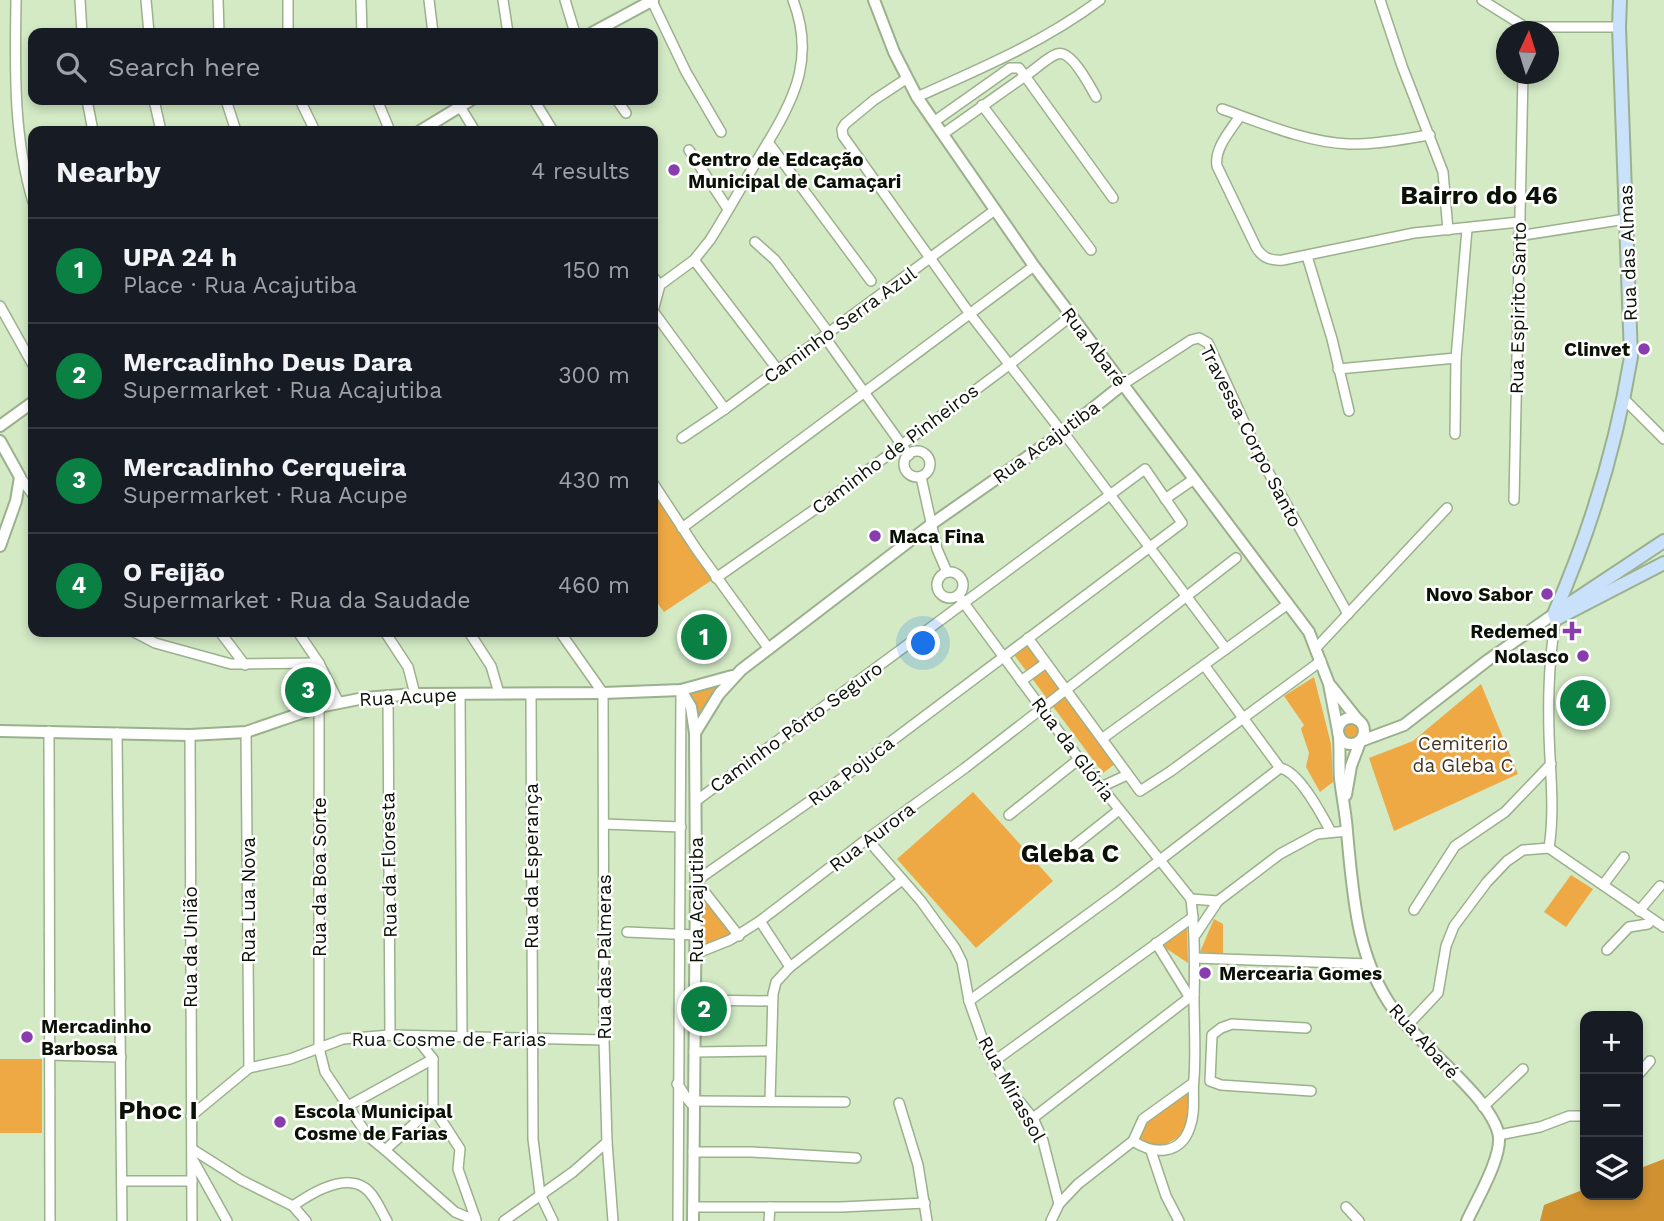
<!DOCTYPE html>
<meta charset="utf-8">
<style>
:root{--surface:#171b24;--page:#20242c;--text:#f1f3f6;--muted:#9ea1a6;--line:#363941;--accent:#0b8043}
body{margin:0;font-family:"Work Sans",sans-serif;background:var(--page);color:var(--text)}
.controls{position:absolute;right:21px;bottom:21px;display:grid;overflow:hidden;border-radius:14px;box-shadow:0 4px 10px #0003}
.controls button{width:63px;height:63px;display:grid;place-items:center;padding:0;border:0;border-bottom:2px solid var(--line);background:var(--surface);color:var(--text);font:35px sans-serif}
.compass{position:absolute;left:1496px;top:21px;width:63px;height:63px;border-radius:50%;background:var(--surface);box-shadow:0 4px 10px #0003;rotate:4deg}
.you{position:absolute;left:924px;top:644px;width:24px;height:24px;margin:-18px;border:5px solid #fff;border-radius:50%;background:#1a73e8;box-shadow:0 0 0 10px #1a73e833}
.badge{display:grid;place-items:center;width:46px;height:46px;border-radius:50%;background:var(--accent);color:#fff;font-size:23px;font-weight:700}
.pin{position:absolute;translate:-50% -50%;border:4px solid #fff;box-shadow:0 2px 7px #0006}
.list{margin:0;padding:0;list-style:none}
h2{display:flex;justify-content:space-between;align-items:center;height:91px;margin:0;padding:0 28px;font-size:30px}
h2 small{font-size:23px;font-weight:400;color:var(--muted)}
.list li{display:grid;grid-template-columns:46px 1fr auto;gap:21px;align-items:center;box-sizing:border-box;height:105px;padding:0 28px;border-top:2px solid var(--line)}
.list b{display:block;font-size:26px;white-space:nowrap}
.list p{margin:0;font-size:23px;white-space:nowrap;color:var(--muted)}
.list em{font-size:23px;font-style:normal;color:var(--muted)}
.icon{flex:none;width:38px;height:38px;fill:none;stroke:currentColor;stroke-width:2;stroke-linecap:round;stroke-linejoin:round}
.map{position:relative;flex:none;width:1664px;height:1221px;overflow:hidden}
.search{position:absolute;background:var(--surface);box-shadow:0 4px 10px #0003;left:28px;top:28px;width:630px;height:77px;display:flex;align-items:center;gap:18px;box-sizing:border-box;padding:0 24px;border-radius:14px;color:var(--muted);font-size:26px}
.panel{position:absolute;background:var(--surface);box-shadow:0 4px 10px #0003;left:28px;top:126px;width:630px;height:511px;border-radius:14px}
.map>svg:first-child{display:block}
.green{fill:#eea944}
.forest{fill:#d09131}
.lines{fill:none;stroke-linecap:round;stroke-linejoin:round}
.minor-casing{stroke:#9bb18d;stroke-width:12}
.tertiary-casing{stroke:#9bb18d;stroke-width:14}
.secondary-casing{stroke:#9bb18d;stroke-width:16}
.minor{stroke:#fff;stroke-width:9}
.tertiary{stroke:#fff;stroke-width:10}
.secondary{stroke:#cae1fb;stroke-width:12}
.poi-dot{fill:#893cad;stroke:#fff;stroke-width:2.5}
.labels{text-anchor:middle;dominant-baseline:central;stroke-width:5;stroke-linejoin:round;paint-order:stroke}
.poi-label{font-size:19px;font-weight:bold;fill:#0a1105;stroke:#fff;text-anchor:start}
.street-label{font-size:19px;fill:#0a1105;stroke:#fff}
.park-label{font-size:19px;fill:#43331f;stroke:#fff}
.district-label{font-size:26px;font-weight:bold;fill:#0a1105;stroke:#fff}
</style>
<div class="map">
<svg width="1664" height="1221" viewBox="0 0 1664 1221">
<rect width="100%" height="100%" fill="#d3eac5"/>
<g class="green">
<path d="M657 498 712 580 664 612 653 597V500Z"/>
<path d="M1026 642 1119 761 1103 773 1012 652Z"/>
<path d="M1314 677 1331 744 1333 782 1320 792 1306 767 1309 753 1301 729 1304 725 1284 696Z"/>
<path d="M728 679 696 730 686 691Z"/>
<path d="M1481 684 1518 774 1394 831 1369 758 1413 741Z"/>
<circle cx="1352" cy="731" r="12"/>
<path d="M973 792 1053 881 976 948 897 859Z"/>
<path d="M1571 875 1593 889 1566 927 1544 912Z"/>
<path d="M696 882 738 932 696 953Z"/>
<path d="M1214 919 1223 924V954L1200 952Z"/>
<path d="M1187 926 1188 963 1161 945Z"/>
<rect x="0" y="1059" width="42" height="74"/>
<path d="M1195 1080 1186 1133 1148 1154C1138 1143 1137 1136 1141 1122Z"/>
</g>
<path class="forest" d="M1664 1159V1221H1540L1544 1205 1585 1189V1195H1638V1169Z"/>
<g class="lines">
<g class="minor-casing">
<g id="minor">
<path d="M16 0C15 68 13 136 33 202"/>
<path d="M80 0 82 33"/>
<path d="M146 0 149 33"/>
<path d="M218 0 219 33"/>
<path d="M288 0V33"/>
<path d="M361 0 362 33"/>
<path d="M429 0 433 33"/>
<path d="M503 0 508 33"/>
<path d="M565 0 575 33"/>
<path d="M1380 0 1402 66 1443 172 1448 230"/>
<path d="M1482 0 1525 27H1619"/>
<path d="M652 1 686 72 721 132"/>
<path d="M906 79 874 100 845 124 842 129 843 136 970 314 1062 432"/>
<path d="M917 97C980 69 1044 42 1100 0"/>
<path d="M1096 97C1090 86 1071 49 1057 54 1046 58 1035 70 1025 76L1113 198"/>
<path d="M87 100 93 131"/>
<path d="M154 100 161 131"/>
<path d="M226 100 236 131"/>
<path d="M300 100 315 131"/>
<path d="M377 100 390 131"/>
<path d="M456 100 475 131"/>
<path d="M534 100 553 131"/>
<path d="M617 100 626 113"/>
<path d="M982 105 1091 250"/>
<path d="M1222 109C1262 123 1305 142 1348 144 1375 145 1403 139 1430 135"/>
<path d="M1240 116C1231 130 1214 148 1217 166L1256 247C1262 258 1271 261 1283 260L1414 233 1519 222"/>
<path d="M935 121 1010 68H1019L1025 76 943 134"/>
<path d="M768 142 871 281"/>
<path d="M689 150 728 209"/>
<path d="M1518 236 1626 219"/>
<path d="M755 242 775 260 828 332"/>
<path d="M1307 256 1332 339 1349 411"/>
<path d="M694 260 778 370"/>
<path d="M653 277 660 285"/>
<path d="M0 306 33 365"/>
<path d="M653 311 660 285 694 260 710 240C730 208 748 175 768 142 797 95 814 55 793 0"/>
<path d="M653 311 725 409"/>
<path d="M824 336 909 455"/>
<path d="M1338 369 1456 358"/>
<path d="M1122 385 1191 340 1199 338 1208 343 1261 459 1348 614"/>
<path d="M1624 399 1664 439"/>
<path d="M1063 432 1226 649"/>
<path d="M1455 434 1456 358 1467 229"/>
<path d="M682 438 725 409 995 210"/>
<circle cx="917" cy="464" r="13"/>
<path d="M20 477 33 495"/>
<path d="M921 477 937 549 947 572"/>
<path d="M653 483 697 550 769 649"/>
<path d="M1165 499 1194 479"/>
<path d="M1514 500 1523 74"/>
<path d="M682 528 1034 266"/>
<circle cx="950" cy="585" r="13"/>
<path d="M716 578 821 505 1009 365 1071 316"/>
<path d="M958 595 1079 759 1191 899"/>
<path d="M134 632 155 643 231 664 319 663"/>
<path d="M220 632 245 665"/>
<path d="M298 632 319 663 338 701"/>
<path d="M385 632 408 667 415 694"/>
<path d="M469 632 491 666 499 693"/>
<path d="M560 632 603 693 604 1040 607 1142 613 1221"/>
<path d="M1028 638 1140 791 1171 771 1321 661"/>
<path d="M1316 648 1447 508"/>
<path d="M1204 665 1280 768C1299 771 1322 815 1331 832"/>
<path d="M1021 681 1046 663"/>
<path d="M460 694 462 1036"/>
<path d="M531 694 533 1139 540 1194 553 1221"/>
<path d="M388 695 390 1035"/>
<path d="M319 707V1048L325 1072 368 1136 385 1150"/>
<path d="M49 731 50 1221"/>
<path d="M246 732 249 1068"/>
<path d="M117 733 122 1221"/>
<path d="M190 735 192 1221"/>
<path d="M1103 738 1288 604"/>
<path d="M1101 787 1127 775"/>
<path d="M696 801 1145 469 1182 523 833 785 696 881 739 936"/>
<path d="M1009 815 1079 759"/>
<path d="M604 824 681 827"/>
<path d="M867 839 921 901 955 948 962 962 969 1001 986 1049 1011 1091 1033 1118 1043 1141 1059 1204"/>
<path d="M1549 848C1555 809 1550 772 1549 733 1548 696 1549 656 1556 619"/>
<path d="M1061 856 1119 810"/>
<path d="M1603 885 1624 857"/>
<path d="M1191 899 1218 901"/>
<path d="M1414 910 1455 846 1505 812 1551 764"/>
<path d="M1639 911 1660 886"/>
<path d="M760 921 790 967"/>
<path d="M627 932 695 935"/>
<path d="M1196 934 1218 901 1280 854 1317 834 1347 831"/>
<path d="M1156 943 1190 998"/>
<path d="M1607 950 1629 927 1648 924 1652 919"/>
<path d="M695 954 730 940 760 921 867 839 965 768 1236 558"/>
<path d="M1195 958 1369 964"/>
<path d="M695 1000 772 1001"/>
<path d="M969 1001 1117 893 1280 768"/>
<path d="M1407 1026 1438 993 1446 946 1454 926 1487 882 1507 861 1523 850 1549 848 1664 927"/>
<path d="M1306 1028 1232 1024 1221 1028 1212 1035 1210 1081 1221 1085 1311 1091"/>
<path d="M415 1036 433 1059V1107L385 1150 455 1212 467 1217H475"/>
<path d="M694 1052 770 1051"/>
<path d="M49 1055 121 1057"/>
<path d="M993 1062 1193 917"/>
<path d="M1638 1075 1650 1061"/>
<path d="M677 1084C684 1091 686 1101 694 1106"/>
<path d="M694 1101 845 1102"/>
<path d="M770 1101 773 994 776 982 790 967 902 880"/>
<path d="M899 1103 918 1165 927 1221"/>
<path d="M348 1106 433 1059"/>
<path d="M433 1107 460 1149 458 1169 476 1220"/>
<path d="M1483 1107 1523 1069"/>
<path d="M191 1116 249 1068 290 1059 343 1039 390 1035 604 1040"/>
<path d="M1033 1118 1194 994"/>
<path d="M1499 1135 1540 1127 1569 1116H1585"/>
<path d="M1133 1141C1154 1155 1181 1155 1190 1127 1196 1111 1192 1095 1194 1078 1196 1051 1194 1024 1194 997 1195 964 1195 932 1191 899"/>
<path d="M192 1149 241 1180 293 1206 306 1221"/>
<path d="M1151 1151 1166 1196 1179 1221"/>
<path d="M693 1152H752L856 1158"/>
<path d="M193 1160 227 1221"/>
<path d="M122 1181H192"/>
<path d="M293 1206C310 1194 344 1173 365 1188 375 1195 381 1211 387 1221"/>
<path d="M693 1207H841L925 1203"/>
<path d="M1346 1207 1359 1221"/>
<path d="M504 1221 573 1172 607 1142"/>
<path d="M678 1221 681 690"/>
<path d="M769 1221 770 1207"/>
<path d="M1051 1221 1059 1204 1078 1184 1133 1141 1143 1119 1193 1083"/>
</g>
</g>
<g class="tertiary-casing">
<g id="tertiary">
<path d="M874 0 894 52 917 97 1034 266 1309 632 1329 684 1338 731"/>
<path d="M592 33 653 0"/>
<path d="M420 131 471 100"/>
<path d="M0 426 33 402"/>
<path d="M0 441 20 477 16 501 0 546"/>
<path d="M1331 686 1358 720"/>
<path d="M681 690 691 707 695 733"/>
<circle cx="1351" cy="731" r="13"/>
<path d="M0 731 190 735 246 732 319 707 364 698 415 694 603 693 681 690 732 676"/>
<path d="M1339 736C1340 750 1339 764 1340 779 1342 796 1346 814 1347 832 1353 894 1356 958 1394 1010 1419 1045 1487 1094 1498 1132 1505 1153 1476 1201 1467 1221"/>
<path d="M1361 741 1404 725 1488 660 1554 614"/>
<path d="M1346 795 1351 766 1360 742"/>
<path d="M693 1221 696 881 695 733 719 694 741 670 933 523 1063 432 1122 385"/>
</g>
</g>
<g class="secondary-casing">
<g id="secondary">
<path d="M1620 0 1619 27 1631 357C1616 447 1590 532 1554 614L1556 619 1664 563"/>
<path d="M1560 610 1664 541"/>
</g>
</g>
<use href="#minor" class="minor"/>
<use href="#tertiary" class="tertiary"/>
<use href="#secondary" class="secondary"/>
</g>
<g class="poi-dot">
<circle cx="674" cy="170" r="7"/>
<circle cx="1644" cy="349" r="7"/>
<circle cx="875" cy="536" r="7"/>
<circle cx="1547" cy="594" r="7"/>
<path d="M1568.5 620.5h7v7h7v7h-7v7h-7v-7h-7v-7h7z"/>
<circle cx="1583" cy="656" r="7"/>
<circle cx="1205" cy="973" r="7"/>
<circle cx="27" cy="1037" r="7"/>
<circle cx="280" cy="1122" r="7"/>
</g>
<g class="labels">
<g class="poi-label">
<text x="688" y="159">Centro de Edcação<tspan x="688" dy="22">Municipal de Camaçari</tspan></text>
<text x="1630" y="349" text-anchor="end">Clinvet</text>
<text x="889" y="536">Maca Fina</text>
<text x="1533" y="594" text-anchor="end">Novo Sabor</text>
<text x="1558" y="631" text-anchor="end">Redemed</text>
<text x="1569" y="656" text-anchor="end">Nolasco</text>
<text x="1219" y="973">Mercearia Gomes</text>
<text x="41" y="1026">Mercadinho<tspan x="41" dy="22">Barbosa</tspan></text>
<text x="294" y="1111">Escola Municipal<tspan x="294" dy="22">Cosme de Farias</tspan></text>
</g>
<g class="street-label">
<text transform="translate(1628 253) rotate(-92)">Rua das Almas</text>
<text transform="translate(1518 308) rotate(-89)">Rua Espirito Santo</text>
<text transform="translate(840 325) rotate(-36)">Caminho Serra Azul</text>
<text transform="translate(1094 347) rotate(53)">Rua Abaré</text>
<text transform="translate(1251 436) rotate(63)">Travessa Corpo Santo</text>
<text transform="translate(1046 442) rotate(-36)">Rua Acajutiba</text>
<text transform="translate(895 449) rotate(-37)">Caminho de Pinheiros</text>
<text transform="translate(408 697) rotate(-3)">Rua Acupe</text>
<text transform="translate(796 727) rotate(-36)">Caminho Pôrto Seguro</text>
<text transform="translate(1073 749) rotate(53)">Rua da Glória</text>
<text transform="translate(851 771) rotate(-37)">Rua Pojuca</text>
<text transform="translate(872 837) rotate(-37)">Rua Aurora</text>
<text transform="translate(389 865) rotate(-91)">Rua da Floresta</text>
<text transform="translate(531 866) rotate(-90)">Rua da Esperança</text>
<text transform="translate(319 877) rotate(-90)">Rua da Boa Sorte</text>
<text transform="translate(248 900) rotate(-90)">Rua Lua Nova</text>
<text transform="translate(696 900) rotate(-90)">Rua Acajutiba</text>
<text transform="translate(190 947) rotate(-90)">Rua da União</text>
<text transform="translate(604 957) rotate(-90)">Rua das Palmeras</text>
<text x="449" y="1039">Rua Cosme de Farias</text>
<text transform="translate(1424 1041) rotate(48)">Rua Abaré</text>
<text transform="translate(1012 1089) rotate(61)">Rua Mirassol</text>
</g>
<g class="park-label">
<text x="1463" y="743">Cemiterio<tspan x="1463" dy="22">da Gleba C</tspan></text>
</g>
<g class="district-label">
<text x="1479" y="195">Bairro do 46</text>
<text x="1070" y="853">Gleba C</text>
<text x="158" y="1110">Phoc I</text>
</g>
</g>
</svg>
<div class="controls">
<button>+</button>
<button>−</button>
<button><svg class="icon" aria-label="layers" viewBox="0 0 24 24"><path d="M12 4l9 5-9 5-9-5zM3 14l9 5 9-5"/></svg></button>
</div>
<svg class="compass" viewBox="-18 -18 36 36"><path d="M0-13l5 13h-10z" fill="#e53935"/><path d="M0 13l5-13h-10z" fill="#9ea1a6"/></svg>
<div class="you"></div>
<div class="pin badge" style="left:704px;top:637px">1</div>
<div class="pin badge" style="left:704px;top:1009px">2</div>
<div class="pin badge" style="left:308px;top:690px">3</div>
<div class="pin badge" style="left:1583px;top:703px">4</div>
<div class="search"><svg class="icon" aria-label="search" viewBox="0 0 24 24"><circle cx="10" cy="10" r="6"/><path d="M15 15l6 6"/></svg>Search here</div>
<section class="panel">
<h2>Nearby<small>4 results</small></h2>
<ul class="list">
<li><span class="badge">1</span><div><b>UPA 24 h</b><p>Place · Rua Acajutiba</p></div><em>150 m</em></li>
<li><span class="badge">2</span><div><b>Mercadinho Deus Dara</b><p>Supermarket · Rua Acajutiba</p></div><em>300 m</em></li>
<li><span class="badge">3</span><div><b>Mercadinho Cerqueira</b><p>Supermarket · Rua Acupe</p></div><em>430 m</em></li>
<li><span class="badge">4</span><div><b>O Feijão</b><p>Supermarket · Rua da Saudade</p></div><em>460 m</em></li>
</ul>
</section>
</div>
